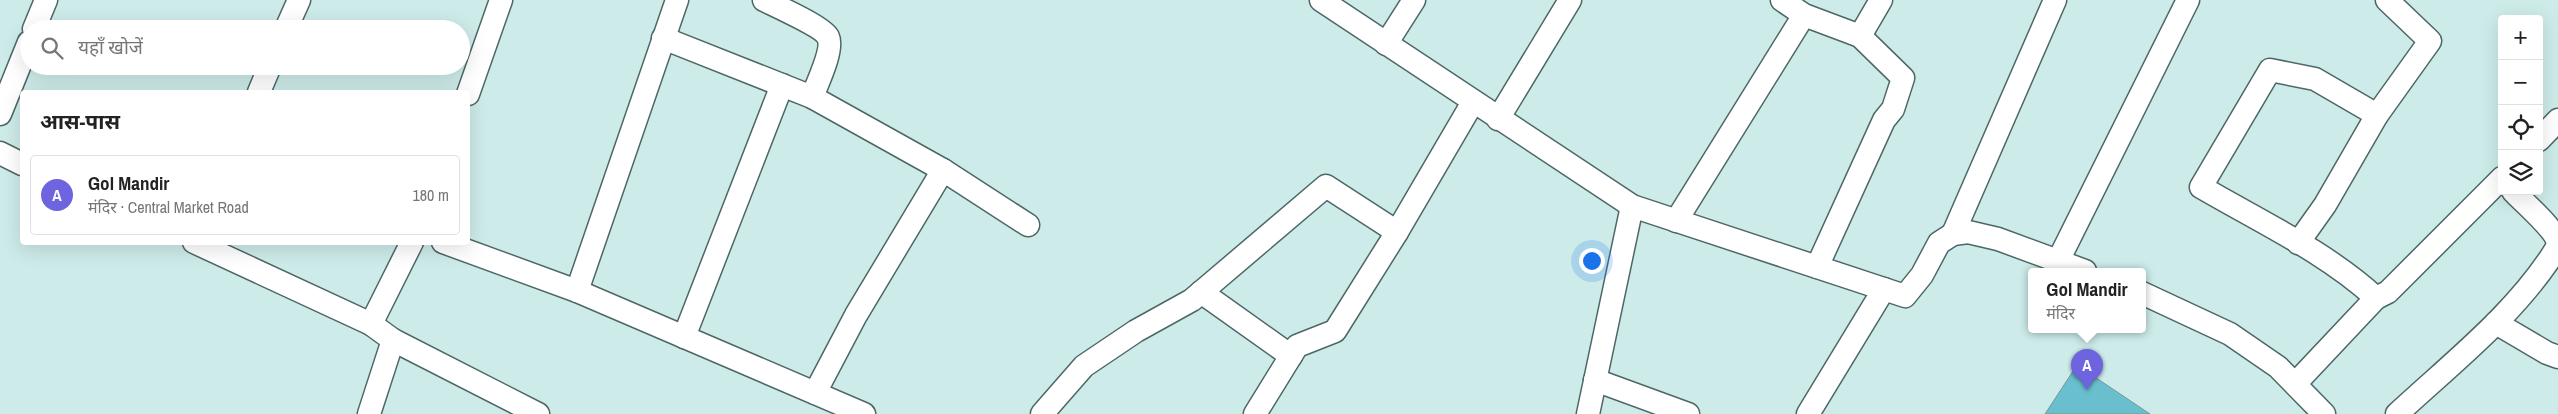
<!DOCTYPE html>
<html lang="hi">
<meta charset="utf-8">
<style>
:root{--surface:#fff;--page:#f6f6f6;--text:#222;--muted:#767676;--line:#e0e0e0;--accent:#6f64df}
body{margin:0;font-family:"Archivo Narrow","Noto Sans Devanagari",sans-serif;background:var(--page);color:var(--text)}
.controls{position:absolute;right:15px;top:15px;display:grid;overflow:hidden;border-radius:5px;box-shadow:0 5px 20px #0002}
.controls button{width:45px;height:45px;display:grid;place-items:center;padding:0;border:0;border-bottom:1px solid var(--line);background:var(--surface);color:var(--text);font:25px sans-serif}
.you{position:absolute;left:1591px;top:260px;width:18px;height:18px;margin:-12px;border:4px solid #fff;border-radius:50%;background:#1a73e8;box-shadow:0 0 0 8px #1a73e833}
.badge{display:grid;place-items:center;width:32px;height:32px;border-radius:50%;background:var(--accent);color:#fff;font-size:16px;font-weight:700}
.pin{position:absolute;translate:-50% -41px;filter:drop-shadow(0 1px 2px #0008)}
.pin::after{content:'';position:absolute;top:26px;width:18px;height:15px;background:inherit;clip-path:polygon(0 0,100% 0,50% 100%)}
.popup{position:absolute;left:2028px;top:268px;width:118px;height:65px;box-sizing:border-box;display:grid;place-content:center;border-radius:5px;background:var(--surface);filter:drop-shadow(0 1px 4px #0005);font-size:16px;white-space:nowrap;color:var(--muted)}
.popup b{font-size:19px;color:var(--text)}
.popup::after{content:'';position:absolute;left:50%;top:100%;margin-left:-10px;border:10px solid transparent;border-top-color:var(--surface)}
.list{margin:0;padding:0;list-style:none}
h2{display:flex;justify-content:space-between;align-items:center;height:65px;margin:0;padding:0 20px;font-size:21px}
h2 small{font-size:16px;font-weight:400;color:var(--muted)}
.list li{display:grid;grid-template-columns:32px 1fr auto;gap:15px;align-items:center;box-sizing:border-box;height:80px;margin:0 10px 10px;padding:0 10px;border:1px solid var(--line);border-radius:5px}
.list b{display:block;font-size:19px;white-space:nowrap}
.list p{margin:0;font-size:16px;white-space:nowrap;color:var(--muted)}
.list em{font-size:16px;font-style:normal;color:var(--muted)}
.icon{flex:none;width:28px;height:28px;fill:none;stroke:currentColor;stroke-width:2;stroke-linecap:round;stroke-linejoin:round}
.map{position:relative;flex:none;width:2558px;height:414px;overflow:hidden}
.search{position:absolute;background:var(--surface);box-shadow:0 5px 20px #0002;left:20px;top:20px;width:450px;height:55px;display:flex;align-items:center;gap:12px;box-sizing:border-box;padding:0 18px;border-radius:28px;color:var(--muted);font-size:19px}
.panel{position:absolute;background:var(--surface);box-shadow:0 5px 20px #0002;left:20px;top:90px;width:450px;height:155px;border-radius:5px}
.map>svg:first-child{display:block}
.building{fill:#69bfce;stroke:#7b969b}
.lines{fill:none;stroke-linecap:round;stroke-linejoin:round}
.minor-casing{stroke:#4d6766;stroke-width:25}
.minor{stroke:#fff;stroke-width:22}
</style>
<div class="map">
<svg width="2558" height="414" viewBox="0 0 2558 414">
<rect width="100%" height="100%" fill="#cdebe9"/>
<path class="building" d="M2077 365 2150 414H2045Z"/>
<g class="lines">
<g class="minor-casing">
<g id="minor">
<path d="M764 0C776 6 823 27 828 37 834 49 817 84 812 97"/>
<path d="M1321 0 1632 206 1905 296 1922 275 1939 243 1953 234 1968 232 1998 239 2085 271"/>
<path d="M1782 0 1804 15 1860 36 1903 78 1893 109 1884 120 1817 267"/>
<path d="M34 29 46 0"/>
<path d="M286 29 299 0"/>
<path d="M1860 36 1881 0"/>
<path d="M663 38 812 97 943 170 1028 225"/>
<path d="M1386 44 1414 0"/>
<path d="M259 92 270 66"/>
<path d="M468 94 501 0"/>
<path d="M0 114 29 42"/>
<path d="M1498 119 1570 0"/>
<path d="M2539 140 2558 120"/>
<path d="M0 153 22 164"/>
<path d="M2513 191C2523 202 2558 231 2558 245"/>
<path d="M1676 221 1804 15"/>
<path d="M1953 234 2055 0"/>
<path d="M194 242 371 324 393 340 369 414"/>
<path d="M443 242 577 291 864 414"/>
<path d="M2298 243 2325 205 2377 115 2430 41 2387 0"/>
<path d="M2058 261 2188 0"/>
<path d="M577 291 677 0"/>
<path d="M1201 292 1291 356"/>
<path d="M2142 293 2230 334 2278 367 2324 414"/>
<path d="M2376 298C2326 252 2259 221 2201 187L2270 70 2315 79 2377 115"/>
<path d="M2496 323 2547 353 2558 357"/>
<path d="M371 324 412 242"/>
<path d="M684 337 782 85"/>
<path d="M393 340 538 414"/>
<path d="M1595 380 1688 414"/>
<path d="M2295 384 2376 298 2388 292 2502 178"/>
<path d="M815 393 856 315 943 170"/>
<path d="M1042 414 1084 366 1136 331 1192 300 1326 186 1397 232"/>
<path d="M1255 414 1297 346 1335 331 1397 232 1473 102"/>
<path d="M1588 414 1632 206"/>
<path d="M1808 414 1884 289"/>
<path d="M2397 414C2453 362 2518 312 2558 246"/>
</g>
</g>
<use href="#minor" class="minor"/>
</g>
</svg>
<div class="controls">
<button>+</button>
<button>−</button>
<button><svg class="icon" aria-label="locate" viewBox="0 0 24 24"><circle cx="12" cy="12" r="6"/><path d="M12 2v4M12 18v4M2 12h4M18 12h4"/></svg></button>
<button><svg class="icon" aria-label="layers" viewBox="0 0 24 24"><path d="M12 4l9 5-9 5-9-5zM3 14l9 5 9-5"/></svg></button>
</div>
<div class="you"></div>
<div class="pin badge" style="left:2087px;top:390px">A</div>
<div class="popup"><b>Gol Mandir</b>मंदिर</div>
<div class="search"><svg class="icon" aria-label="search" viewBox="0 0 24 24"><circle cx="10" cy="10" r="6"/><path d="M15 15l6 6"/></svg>यहाँ खोजें</div>
<section class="panel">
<h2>आस-पास<small></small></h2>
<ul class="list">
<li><span class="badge">A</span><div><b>Gol Mandir</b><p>मंदिर · Central Market Road</p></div><em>180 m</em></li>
</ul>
</section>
</div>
